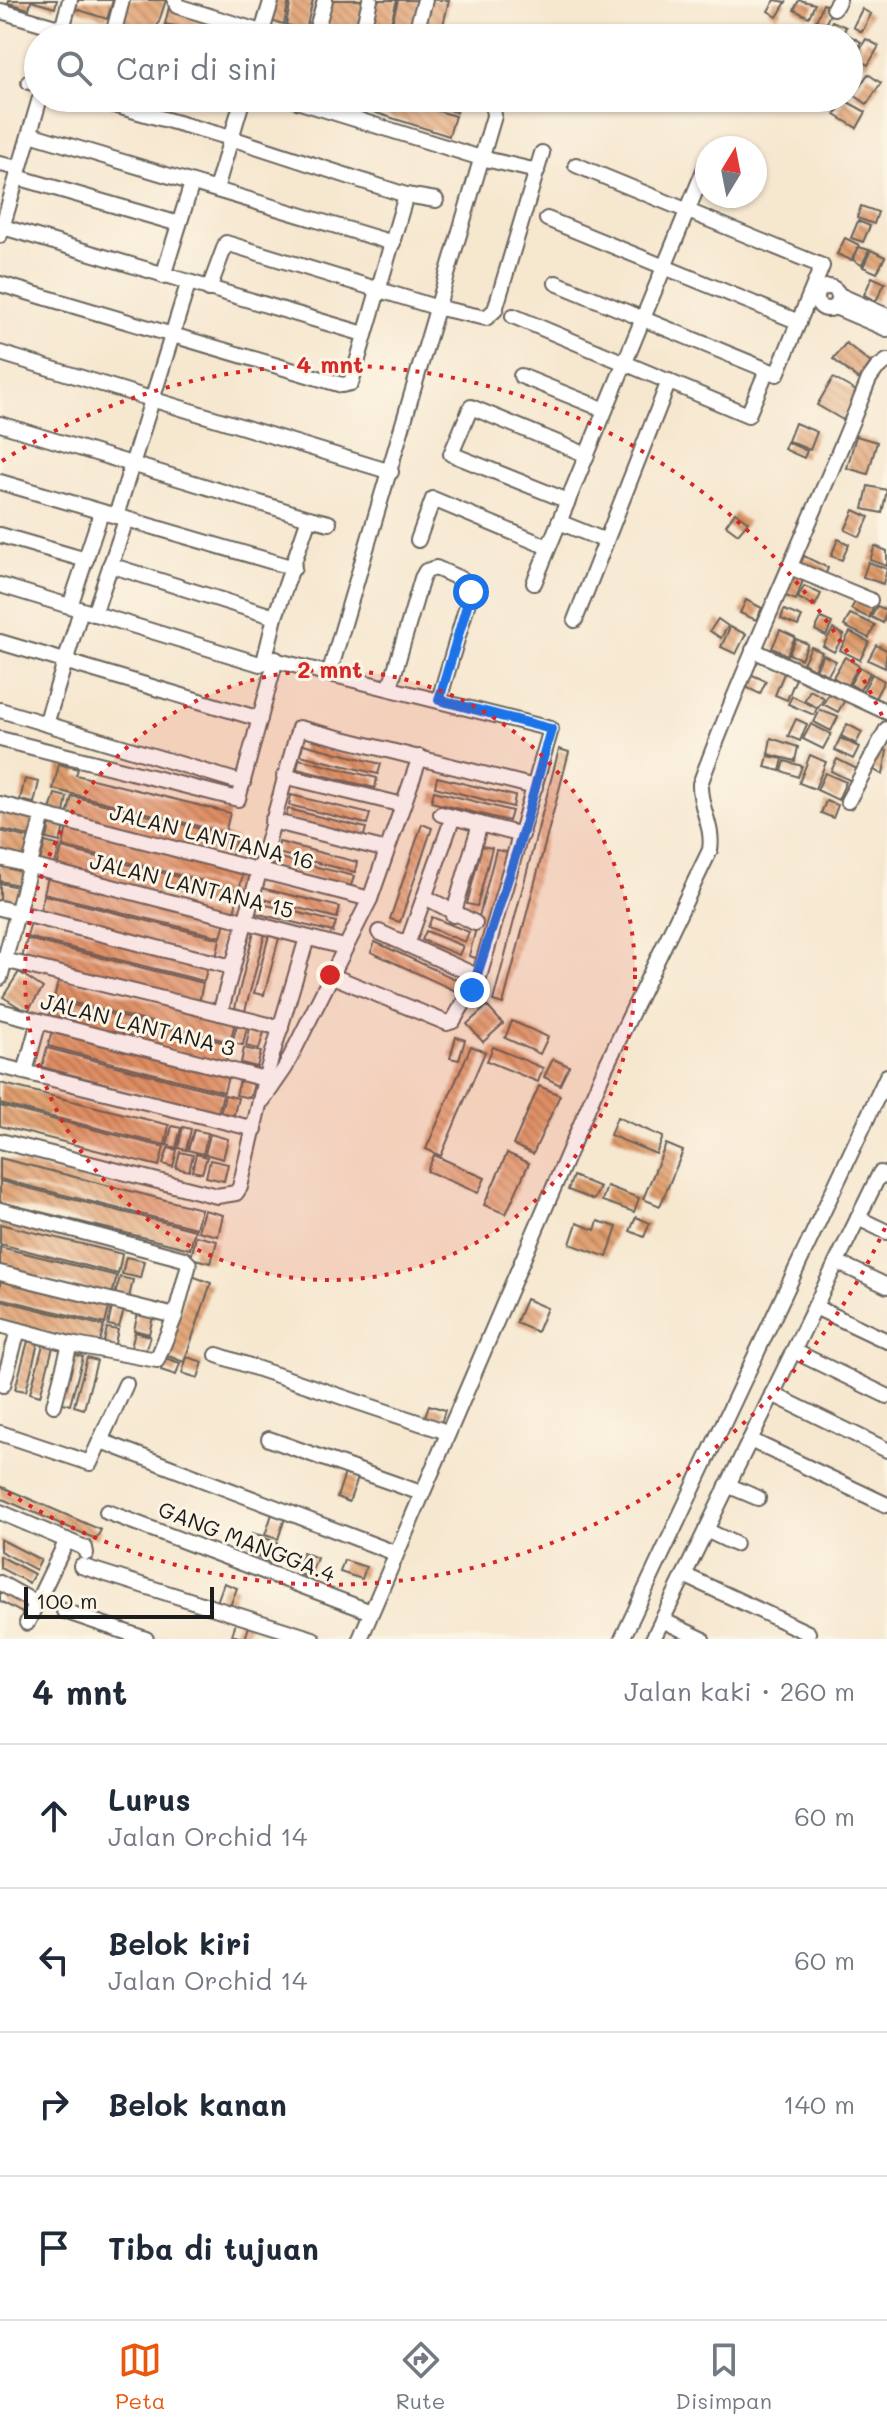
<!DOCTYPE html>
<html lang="id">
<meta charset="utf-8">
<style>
:root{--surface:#fff;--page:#f2f2f3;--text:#1f2937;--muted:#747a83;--line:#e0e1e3;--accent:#ea580c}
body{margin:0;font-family:Mali,sans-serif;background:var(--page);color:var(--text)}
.compass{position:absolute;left:695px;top:136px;width:72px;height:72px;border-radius:50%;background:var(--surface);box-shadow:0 2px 6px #0004;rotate:10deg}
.scale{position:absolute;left:24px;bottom:20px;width:190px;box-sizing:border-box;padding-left:8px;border:4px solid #1c1c1c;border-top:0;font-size:22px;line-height:28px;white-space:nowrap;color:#1c1c1c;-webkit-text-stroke:6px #fcf5e5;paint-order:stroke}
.stop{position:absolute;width:24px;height:24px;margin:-18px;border:6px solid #1a73e8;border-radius:50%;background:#fff}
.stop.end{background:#1a73e8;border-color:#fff;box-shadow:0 2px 8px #0008}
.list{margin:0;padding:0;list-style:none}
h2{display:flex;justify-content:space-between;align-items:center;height:104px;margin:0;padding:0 32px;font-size:34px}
h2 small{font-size:26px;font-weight:400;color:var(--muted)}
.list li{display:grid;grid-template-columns:52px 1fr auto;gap:24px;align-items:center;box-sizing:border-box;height:144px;padding:0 32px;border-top:2px solid var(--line)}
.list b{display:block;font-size:30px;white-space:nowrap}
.list p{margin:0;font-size:26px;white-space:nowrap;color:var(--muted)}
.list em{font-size:26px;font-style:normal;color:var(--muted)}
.icon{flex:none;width:44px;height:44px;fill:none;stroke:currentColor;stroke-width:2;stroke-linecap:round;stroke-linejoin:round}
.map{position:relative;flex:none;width:887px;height:1639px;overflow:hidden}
.search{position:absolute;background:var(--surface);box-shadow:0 2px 6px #0004;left:24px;right:24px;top:24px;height:88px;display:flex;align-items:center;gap:20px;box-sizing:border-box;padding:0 28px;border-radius:44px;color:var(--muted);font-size:30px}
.sheet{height:680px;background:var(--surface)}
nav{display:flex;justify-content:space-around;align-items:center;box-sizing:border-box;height:112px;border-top:2px solid var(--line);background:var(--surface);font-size:22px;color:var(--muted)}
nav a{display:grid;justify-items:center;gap:4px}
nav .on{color:var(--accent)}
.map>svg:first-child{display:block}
.building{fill:url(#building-back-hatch)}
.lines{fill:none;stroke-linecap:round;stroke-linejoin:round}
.minor-casing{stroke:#68635b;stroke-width:18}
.minor{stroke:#fff;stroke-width:14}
.route{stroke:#1a73e8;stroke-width:10}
.ring{fill:none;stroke:#d62828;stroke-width:4;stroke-dasharray:4 8}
.labels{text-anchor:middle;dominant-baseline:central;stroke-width:6;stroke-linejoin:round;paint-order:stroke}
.street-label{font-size:22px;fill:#1c1c1c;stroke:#fcf5e5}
.centre{fill:#d62828;stroke:#fcf5e5;stroke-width:4}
.ring-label{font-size:24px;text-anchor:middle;font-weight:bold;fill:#d62828;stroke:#fcf5e5;stroke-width:6;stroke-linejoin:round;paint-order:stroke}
</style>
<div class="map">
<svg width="887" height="1639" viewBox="0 0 887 1639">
<defs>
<pattern id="building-back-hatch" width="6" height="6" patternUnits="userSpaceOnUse" patternTransform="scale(2)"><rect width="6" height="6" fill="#df9b6b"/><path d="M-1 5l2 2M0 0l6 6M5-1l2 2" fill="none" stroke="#b47e57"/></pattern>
</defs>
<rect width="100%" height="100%" fill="#fcf5e5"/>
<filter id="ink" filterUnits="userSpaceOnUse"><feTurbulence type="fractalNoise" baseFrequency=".0125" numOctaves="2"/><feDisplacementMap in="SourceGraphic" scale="16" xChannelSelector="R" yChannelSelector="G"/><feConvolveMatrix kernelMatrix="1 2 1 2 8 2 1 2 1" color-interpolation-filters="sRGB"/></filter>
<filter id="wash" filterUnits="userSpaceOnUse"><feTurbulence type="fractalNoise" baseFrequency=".006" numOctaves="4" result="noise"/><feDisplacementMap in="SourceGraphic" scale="32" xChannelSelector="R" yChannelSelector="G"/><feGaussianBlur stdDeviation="1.8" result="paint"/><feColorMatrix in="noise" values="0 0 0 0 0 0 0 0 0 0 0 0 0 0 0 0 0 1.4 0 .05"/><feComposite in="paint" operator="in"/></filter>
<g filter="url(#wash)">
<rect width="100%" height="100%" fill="#f6e7cf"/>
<g id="blocks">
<g class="building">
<path d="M9 0H57L55 8 31 1 29 9 8 3Z"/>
<path d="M72 0H113L107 19 70 7Z"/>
<path d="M120 0H166L154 37 112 24Z"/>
<path d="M268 0H289L284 24 264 20Z"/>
<path d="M291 0H313L306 29 286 25Z"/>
<path d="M320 0H365L355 38 312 32Z"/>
<path d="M375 0H397L387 38H365Z"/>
<path d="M398 0H420L410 38H388Z"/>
<path d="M428 0H449L440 38H418Z"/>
<path d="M775 0 786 2 777 17 768 11Z"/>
<path d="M799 0 815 4 809 17 794 10Z"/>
<path d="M170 3 244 21 240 38 165 24Z"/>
<path d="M823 4 833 7 825 25 816 21Z"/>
<path d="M862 9 871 14 862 32 853 27Z"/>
<path d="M832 21 846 27 841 38H824Z"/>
<path d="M164 26 211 37V38H162Z"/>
<path d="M845 33 861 42 853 56 849 54V38H843Z"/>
<path d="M866 39 879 46 868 65 855 57Z"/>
<path d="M868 74 881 83 867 104 854 95Z"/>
<path d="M329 98H397L455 116 449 136Z"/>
<path d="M416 98H461L457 113Z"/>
<path d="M844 100 866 112 857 128 835 115Z"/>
<path d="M861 206 878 212 874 224 857 218Z"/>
<path d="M858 221 870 226 863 242 851 238Z"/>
<path d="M845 238 859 245 851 260 837 254Z"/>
<path d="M859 247 869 250 862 265 853 260Z"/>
<path d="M871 250 885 257 877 273 863 267Z"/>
<path d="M872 277 885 283 876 301 864 295Z"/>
<path d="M846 343 871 363 858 379 833 359Z"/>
<path d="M833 378 860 393 843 420 817 405Z"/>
<path d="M795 423 817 432 810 450 788 441Z"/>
<path d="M856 436 877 442 868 474 847 468Z"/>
<path d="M787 442 807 451 804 458 784 449Z"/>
<path d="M868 486 887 490 882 513 863 509Z"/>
<path d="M854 510 869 517 860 537 845 530Z"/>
<path d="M735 512 748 522 738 534 726 525Z"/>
<path d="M838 539 849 544 842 560 831 556Z"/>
<path d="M875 546 887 551V566L870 560Z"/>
<path d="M804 556 828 568 823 580 798 569Z"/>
<path d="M868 562 887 569 883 584 863 577Z"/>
<path d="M791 572 804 577 796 600 783 595Z"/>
<path d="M804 586 821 594 815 606 798 598Z"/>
<path d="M746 600 762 608 756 620 740 613Z"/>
<path d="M856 600 873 609 869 618 851 609Z"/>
<path d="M877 606 887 610 883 623 871 617Z"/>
<path d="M784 610 802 617 798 626 781 619Z"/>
<path d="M850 614 875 625 869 638 844 626Z"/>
<path d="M821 618 832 623 826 636 815 630Z"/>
<path d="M718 619 728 626 721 638 710 631Z"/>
<path d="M730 627 746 634 736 654 721 647Z"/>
<path d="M833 629 844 635 834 652 823 646Z"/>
<path d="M780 630 795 637 787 655 772 648Z"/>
<path d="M850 632 869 642 860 660 840 650Z"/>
<path d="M796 639 808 644 801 659 789 654Z"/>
<path d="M876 645 887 650 885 668 868 660Z"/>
<path d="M811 647 822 652 814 669 803 663Z"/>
<path d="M823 655 836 661 828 675 816 669Z"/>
<path d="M845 657 859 666 847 686 833 677Z"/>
<path d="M860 667 870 673 860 690 850 684Z"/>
<path d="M785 671 797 676 787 700 775 695Z"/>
<path d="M748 673 766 681 760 694 742 685Z"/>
<path d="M872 674 884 681 874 700 862 693Z"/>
<path d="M810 690 824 698 818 708 804 701Z"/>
<path d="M831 690 846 698 838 712 823 704Z"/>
<path d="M792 696 817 708 814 715 788 704Z"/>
<path d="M820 710 838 717 831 731 814 722Z"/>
<path d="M796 719 807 724 800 741 788 736Z"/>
<path d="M811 724 831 734 823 749 803 739Z"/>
<path d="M847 724 862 732 856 744 841 736Z"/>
<path d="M771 738 798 747 795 761 768 754Z"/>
<path d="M840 738 859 747 853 759 835 750Z"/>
<path d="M303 744 381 764 378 774 300 755Z"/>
<path d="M880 747 887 751 883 775 869 767Z"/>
<path d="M559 749 569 752 503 1004 493 1001Z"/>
<path d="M810 755 826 762 815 789 799 783Z"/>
<path d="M768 756 783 759 780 771 765 767Z"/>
<path d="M299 759 377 778 375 788 297 769Z"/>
<path d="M837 759 857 769 851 781 831 771Z"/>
<path d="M785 761 802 766 798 777 782 771Z"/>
<path d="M59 764 78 769 76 775 230 813 225 833 53 789Z"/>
<path d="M825 773 846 782 838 800 817 790Z"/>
<path d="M437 777 515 796 513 807 435 787Z"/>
<path d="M25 779 39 782 34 803 20 800Z"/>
<path d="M434 791 512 811 509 821 431 802Z"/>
<path d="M55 794 67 797 64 813 50 810Z"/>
<path d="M291 795 370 814 367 824 289 805Z"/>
<path d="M72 796 236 838 232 857 67 816Z"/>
<path d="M826 801 838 805 833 818 821 813Z"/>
<path d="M0 808 39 818 34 837 0 829Z"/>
<path d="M288 809 366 828 363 839 285 819Z"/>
<path d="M50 823 64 827 60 842 47 839Z"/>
<path d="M422 824 432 828 400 922 390 919Z"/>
<path d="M67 826 244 870 239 890 63 846Z"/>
<path d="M0 831 33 839 28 859 0 851Z"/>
<path d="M45 842 60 846 55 864 40 861Z"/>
<path d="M279 842 357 862 355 872 277 853Z"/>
<path d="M482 846 492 848 477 906 467 904Z"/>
<path d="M62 848 239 892 234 912 57 867Z"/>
<path d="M496 850 507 852 479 959 469 956Z"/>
<path d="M276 857 354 876 351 886 273 867Z"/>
<path d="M0 860 27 867 22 886 0 881Z"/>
<path d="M49 873 226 918 221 937 44 893Z"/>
<path d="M0 883 21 888 17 908 0 904Z"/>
<path d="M261 888 340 907 337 918 259 898Z"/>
<path d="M44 895 220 939 216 958 39 914Z"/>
<path d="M258 903 336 922 333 932 255 913Z"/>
<path d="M32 917 209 962 204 981 27 937Z"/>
<path d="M432 917 469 932 465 942 428 927Z"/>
<path d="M254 931 265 934 245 1011 235 1008Z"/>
<path d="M426 931 463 946 459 955 422 940Z"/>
<path d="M269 935 279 938 264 995 254 993Z"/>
<path d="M27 939 203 983 199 1003 22 958Z"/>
<path d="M375 942 466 984 462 994 371 952Z"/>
<path d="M19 972 43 988 27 1012 3 997Z"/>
<path d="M59 978 235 1023 230 1042 54 998Z"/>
<path d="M53 1000 230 1044 225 1064 48 1019Z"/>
<path d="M487 1006 503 1024 483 1042 467 1024Z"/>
<path d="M512 1021 548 1037 540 1054 505 1038Z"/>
<path d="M237 1025 247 1027 243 1045 232 1043Z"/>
<path d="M53 1026 229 1073 224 1092 48 1046Z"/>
<path d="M250 1028 264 1032 259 1049 246 1046Z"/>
<path d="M456 1037 465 1040 459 1060 450 1058Z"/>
<path d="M471 1046 485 1052 441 1156 426 1149Z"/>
<path d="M493 1047 543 1068 538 1082 487 1061Z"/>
<path d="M47 1048 223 1094 218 1113 42 1067Z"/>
<path d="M244 1048 261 1052 257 1067 241 1063Z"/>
<path d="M553 1059 569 1066 560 1085 544 1077Z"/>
<path d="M241 1077 255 1080 250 1098 236 1095Z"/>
<path d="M0 1083 169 1125 165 1145 0 1104Z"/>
<path d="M539 1086 560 1095 533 1154 513 1145Z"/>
<path d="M225 1095 238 1098 233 1118 220 1114Z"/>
<path d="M0 1106 164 1147 159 1166 0 1126Z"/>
<path d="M617 1117 663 1137 656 1154 610 1135Z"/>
<path d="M172 1126 181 1128 176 1148 167 1145Z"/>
<path d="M183 1127 191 1129 186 1150 178 1148Z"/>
<path d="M194 1130 208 1133 203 1154 188 1150Z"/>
<path d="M210 1134 228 1139 223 1159 205 1154Z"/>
<path d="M666 1144 683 1151 660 1206 643 1199Z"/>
<path d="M168 1148 177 1150 173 1167 163 1164Z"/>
<path d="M180 1152 193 1155 189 1171 176 1168Z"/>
<path d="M507 1153 529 1163 506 1214 484 1205Z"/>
<path d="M196 1154 207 1157 202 1173 192 1171Z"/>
<path d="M434 1155 485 1178 478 1193 427 1171Z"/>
<path d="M0 1158 201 1209 196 1228 0 1179Z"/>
<path d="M210 1160 228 1164 224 1181 206 1177Z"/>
<path d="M573 1176 600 1187 594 1200 568 1190Z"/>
<path d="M0 1181 195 1230 190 1249 0 1202Z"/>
<path d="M607 1186 639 1198 634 1212 602 1201Z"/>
<path d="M204 1210 223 1215 218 1236 198 1231Z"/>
<path d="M636 1217 650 1223 644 1237 630 1231Z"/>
<path d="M598 1221 617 1227 607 1257 570 1244 577 1223 595 1230Z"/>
<path d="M0 1224 122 1254 118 1274 0 1244Z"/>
<path d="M196 1236 217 1241 211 1263 191 1258Z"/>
<path d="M0 1247 117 1276 112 1295 0 1267Z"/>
<path d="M126 1257 144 1261 140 1278 122 1274Z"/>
<path d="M192 1276 211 1283 184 1362 165 1355Z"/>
<path d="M0 1277 110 1304 105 1324 0 1298Z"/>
<path d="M120 1277 133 1280 129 1298 115 1295Z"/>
<path d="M526 1299 547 1308 537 1332 516 1323Z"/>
<path d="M0 1300 104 1326 99 1345 0 1320Z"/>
<path d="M112 1307 124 1310 119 1327 108 1325Z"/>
<path d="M138 1313 153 1317 149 1334 134 1330Z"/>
<path d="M107 1328 118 1330 114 1348 103 1346Z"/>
<path d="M135 1332 150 1336 145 1352 131 1348Z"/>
<path d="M28 1341 38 1343 26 1391 15 1389Z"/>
<path d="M43 1345 53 1347 40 1396 30 1393Z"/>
<path d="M72 1354 83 1357 70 1405 60 1402Z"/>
<path d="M187 1357 203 1362 198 1378 182 1373Z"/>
<path d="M87 1358 97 1361 84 1409 74 1406Z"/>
<path d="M165 1358 180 1363 176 1375 161 1370Z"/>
<path d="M429 1405 445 1410 441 1424 424 1419Z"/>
<path d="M345 1473 358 1478 349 1502 337 1497Z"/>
<path d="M0 1486 101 1530 96 1539 0 1498Z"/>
<path d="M272 1514 285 1518 278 1539 265 1535Z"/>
<path d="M252 1533 263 1536 256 1557 245 1553Z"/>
<path d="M265 1538 277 1543 270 1563 258 1558Z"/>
<path d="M0 1539 41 1560 36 1570 0 1551Z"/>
<path d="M303 1552 317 1558 309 1578 295 1572Z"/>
<path d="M0 1556 34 1574 29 1583 0 1568Z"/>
<path d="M344 1560 366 1567 362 1579 340 1572Z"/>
<path d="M224 1583 237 1588 230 1606 217 1602Z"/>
<path d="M0 1589 27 1604 22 1613 0 1601Z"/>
<path d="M237 1619 250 1623 245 1639 232 1635Z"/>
</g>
</g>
</g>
<g filter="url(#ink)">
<use href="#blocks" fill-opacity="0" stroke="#68635b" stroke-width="2"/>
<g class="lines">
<g class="minor-casing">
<g id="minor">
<path d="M175 0 177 6 281 38"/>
<path d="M834 8 839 0"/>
<path d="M1 11 92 38"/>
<path d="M62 29 70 0"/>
<path d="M112 38 122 0"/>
<path d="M260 38 271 2"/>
<path d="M314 38 325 0"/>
<path d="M361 38 370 0"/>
<path d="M414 38 425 0"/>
<path d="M29 82 38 84"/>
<path d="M287 98 481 158 537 171"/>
<path d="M30 134 393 243"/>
<path d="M0 164 19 168"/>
<path d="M17 177 179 224"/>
<path d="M216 189 243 98"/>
<path d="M406 195 436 200"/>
<path d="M547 219 799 322"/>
<path d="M3 227 364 334"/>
<path d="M0 235 40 98"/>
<path d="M163 276 192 183"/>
<path d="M556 283 777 374 822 266 576 165"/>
<path d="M0 284 342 385 351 383 406 195 231 138 89 98"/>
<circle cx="828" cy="298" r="11"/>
<path d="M209 289 226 243 435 307 486 318 495 310 542 153"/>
<path d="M839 295 887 316"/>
<path d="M835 307 887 329"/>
<path d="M513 316 748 415 767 370"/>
<path d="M0 353 391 472"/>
<path d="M521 376 605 410"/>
<path d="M0 424 309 518 275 617 264 662 260 664 0 585"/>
<path d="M0 482 294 568"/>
<path d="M568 501 451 454 471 407 587 455"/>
<path d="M116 516 188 284"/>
<path d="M309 518 329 523"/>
<path d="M559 522 606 541"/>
<path d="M0 535 86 560"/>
<path d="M418 540 433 499 548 547"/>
<path d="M110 565 275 617"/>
<path d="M790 567 870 600"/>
<path d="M534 583 707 163"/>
<path d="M70 606 101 513"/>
<path d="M94 614 126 520"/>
<path d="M575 620 669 381"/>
<path d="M0 642 260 719"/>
<path d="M753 650 887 712"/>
<path d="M266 658 551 729 479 977 453 1021 447 1023 330 975"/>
<path d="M330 671 494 116 493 105 480 98"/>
<path d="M390 687 422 578 426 571 436 568 463 580 471 592 439 700"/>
<path d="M0 710 243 783"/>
<path d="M46 724 81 610"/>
<path d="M0 739 238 799 276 659"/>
<path d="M284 776 403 805"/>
<path d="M848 801 887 729"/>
<path d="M0 804 370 899"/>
<path d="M441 814 522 835"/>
<path d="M272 821 387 850"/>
<path d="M0 858 344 947"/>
<path d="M425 897 475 923"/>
<path d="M0 908 232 967"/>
<path d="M453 915 480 824"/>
<path d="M379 932 479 977"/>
<path d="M407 945 453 817"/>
<path d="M0 959 281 1028"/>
<path d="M0 978 43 815"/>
<path d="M0 1011 265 1079"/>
<path d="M220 1013 299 728 535 787"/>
<path d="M0 1066 255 1129"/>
<path d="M25 1072 39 1021"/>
<path d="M263 1100 285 1068 370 899 420 757"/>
<path d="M0 1141 217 1196 236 1193 240 1187 265 1079 307 938"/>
<path d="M0 1210 184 1259 189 1264 175 1316 157 1360 70 1344 0 1325"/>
<path d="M858 1218 887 1232"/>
<path d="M837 1262 887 1286"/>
<path d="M0 1273 175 1316"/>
<path d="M815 1307 887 1341"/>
<path d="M794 1351 887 1396"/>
<path d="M217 1355 447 1432"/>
<path d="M3 1385 18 1330"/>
<path d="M772 1394 887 1450"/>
<path d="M54 1405 70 1344"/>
<path d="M0 1433 90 1463 126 1384"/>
<path d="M269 1439 421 1493"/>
<path d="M750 1440 887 1505"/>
<path d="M101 1441 395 1553"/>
<path d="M727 1485 758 1498"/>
<path d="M0 1512 85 1548 86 1553"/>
<path d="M107 1512 371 1612"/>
<path d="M706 1530 735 1544"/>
<path d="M81 1566 313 1639"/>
<path d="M684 1575 808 1633"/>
<path d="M0 1583 36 1603"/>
<path d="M64 1611 146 1639"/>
<path d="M662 1620 702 1639"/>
<path d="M27 1623 67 1540"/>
<path d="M360 1639 605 1068 710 850C714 826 699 808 700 784 751 647 815 515 869 379L877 368 887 361"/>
<path d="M622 1639 887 1076"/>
<path d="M653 1639 880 1173 887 1176"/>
</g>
</g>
<use href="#minor" class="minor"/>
</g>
</g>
<g class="lines" filter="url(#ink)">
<path class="route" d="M471 592 439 700 551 729 522 835 472 990"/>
</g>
<circle cx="330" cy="975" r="305" fill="#d62828" fill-opacity=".12"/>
<g class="ring">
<circle cx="330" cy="975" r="305"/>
<path d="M885 1228A610 610 0 0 1 2 1489M2 461A610 610 0 0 1 885 722"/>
</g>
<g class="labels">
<g class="street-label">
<text transform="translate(212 836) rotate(14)">JALAN LANTANA 16</text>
<text transform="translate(192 885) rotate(14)">JALAN LANTANA 15</text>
<text transform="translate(138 1024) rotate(14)">JALAN LANTANA 3</text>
<text transform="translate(247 1541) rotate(21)">GANG MANGGA.4</text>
</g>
</g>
<circle cx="330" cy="975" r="12" class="centre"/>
<g class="ring-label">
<text x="330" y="373">4 mnt</text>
<text x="330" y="678">2 mnt</text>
</g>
</svg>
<svg class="compass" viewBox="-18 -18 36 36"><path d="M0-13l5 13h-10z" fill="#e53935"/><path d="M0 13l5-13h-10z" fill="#747a83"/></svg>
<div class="scale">100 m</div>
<div class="stop" style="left:471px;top:592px"></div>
<div class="stop end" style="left:472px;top:990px"></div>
<div class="search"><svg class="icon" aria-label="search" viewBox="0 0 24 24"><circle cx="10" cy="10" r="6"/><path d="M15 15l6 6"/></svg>Cari di sini</div>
</div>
<section class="sheet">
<h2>4 mnt<small>Jalan kaki · 260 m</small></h2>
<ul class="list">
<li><svg class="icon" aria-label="ahead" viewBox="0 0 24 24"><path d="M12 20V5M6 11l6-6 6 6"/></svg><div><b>Lurus</b><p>Jalan Orchid 14</p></div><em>60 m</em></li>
<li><svg class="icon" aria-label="left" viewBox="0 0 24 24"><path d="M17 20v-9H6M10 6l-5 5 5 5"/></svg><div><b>Belok kiri</b><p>Jalan Orchid 14</p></div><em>60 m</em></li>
<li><svg class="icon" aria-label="right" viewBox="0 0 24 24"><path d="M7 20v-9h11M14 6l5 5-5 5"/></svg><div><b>Belok kanan</b></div><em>140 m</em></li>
<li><svg class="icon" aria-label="arrive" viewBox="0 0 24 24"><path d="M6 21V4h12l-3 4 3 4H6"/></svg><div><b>Tiba di tujuan</b></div></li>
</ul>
</section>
<nav>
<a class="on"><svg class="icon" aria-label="map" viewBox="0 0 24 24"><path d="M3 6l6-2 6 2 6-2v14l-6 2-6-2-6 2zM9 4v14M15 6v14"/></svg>Peta</a>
<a><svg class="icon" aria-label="directions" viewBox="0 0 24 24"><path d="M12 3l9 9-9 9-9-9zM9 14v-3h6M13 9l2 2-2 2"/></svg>Rute</a>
<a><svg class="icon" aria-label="saved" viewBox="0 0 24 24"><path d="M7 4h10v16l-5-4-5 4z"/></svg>Disimpan</a>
</nav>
